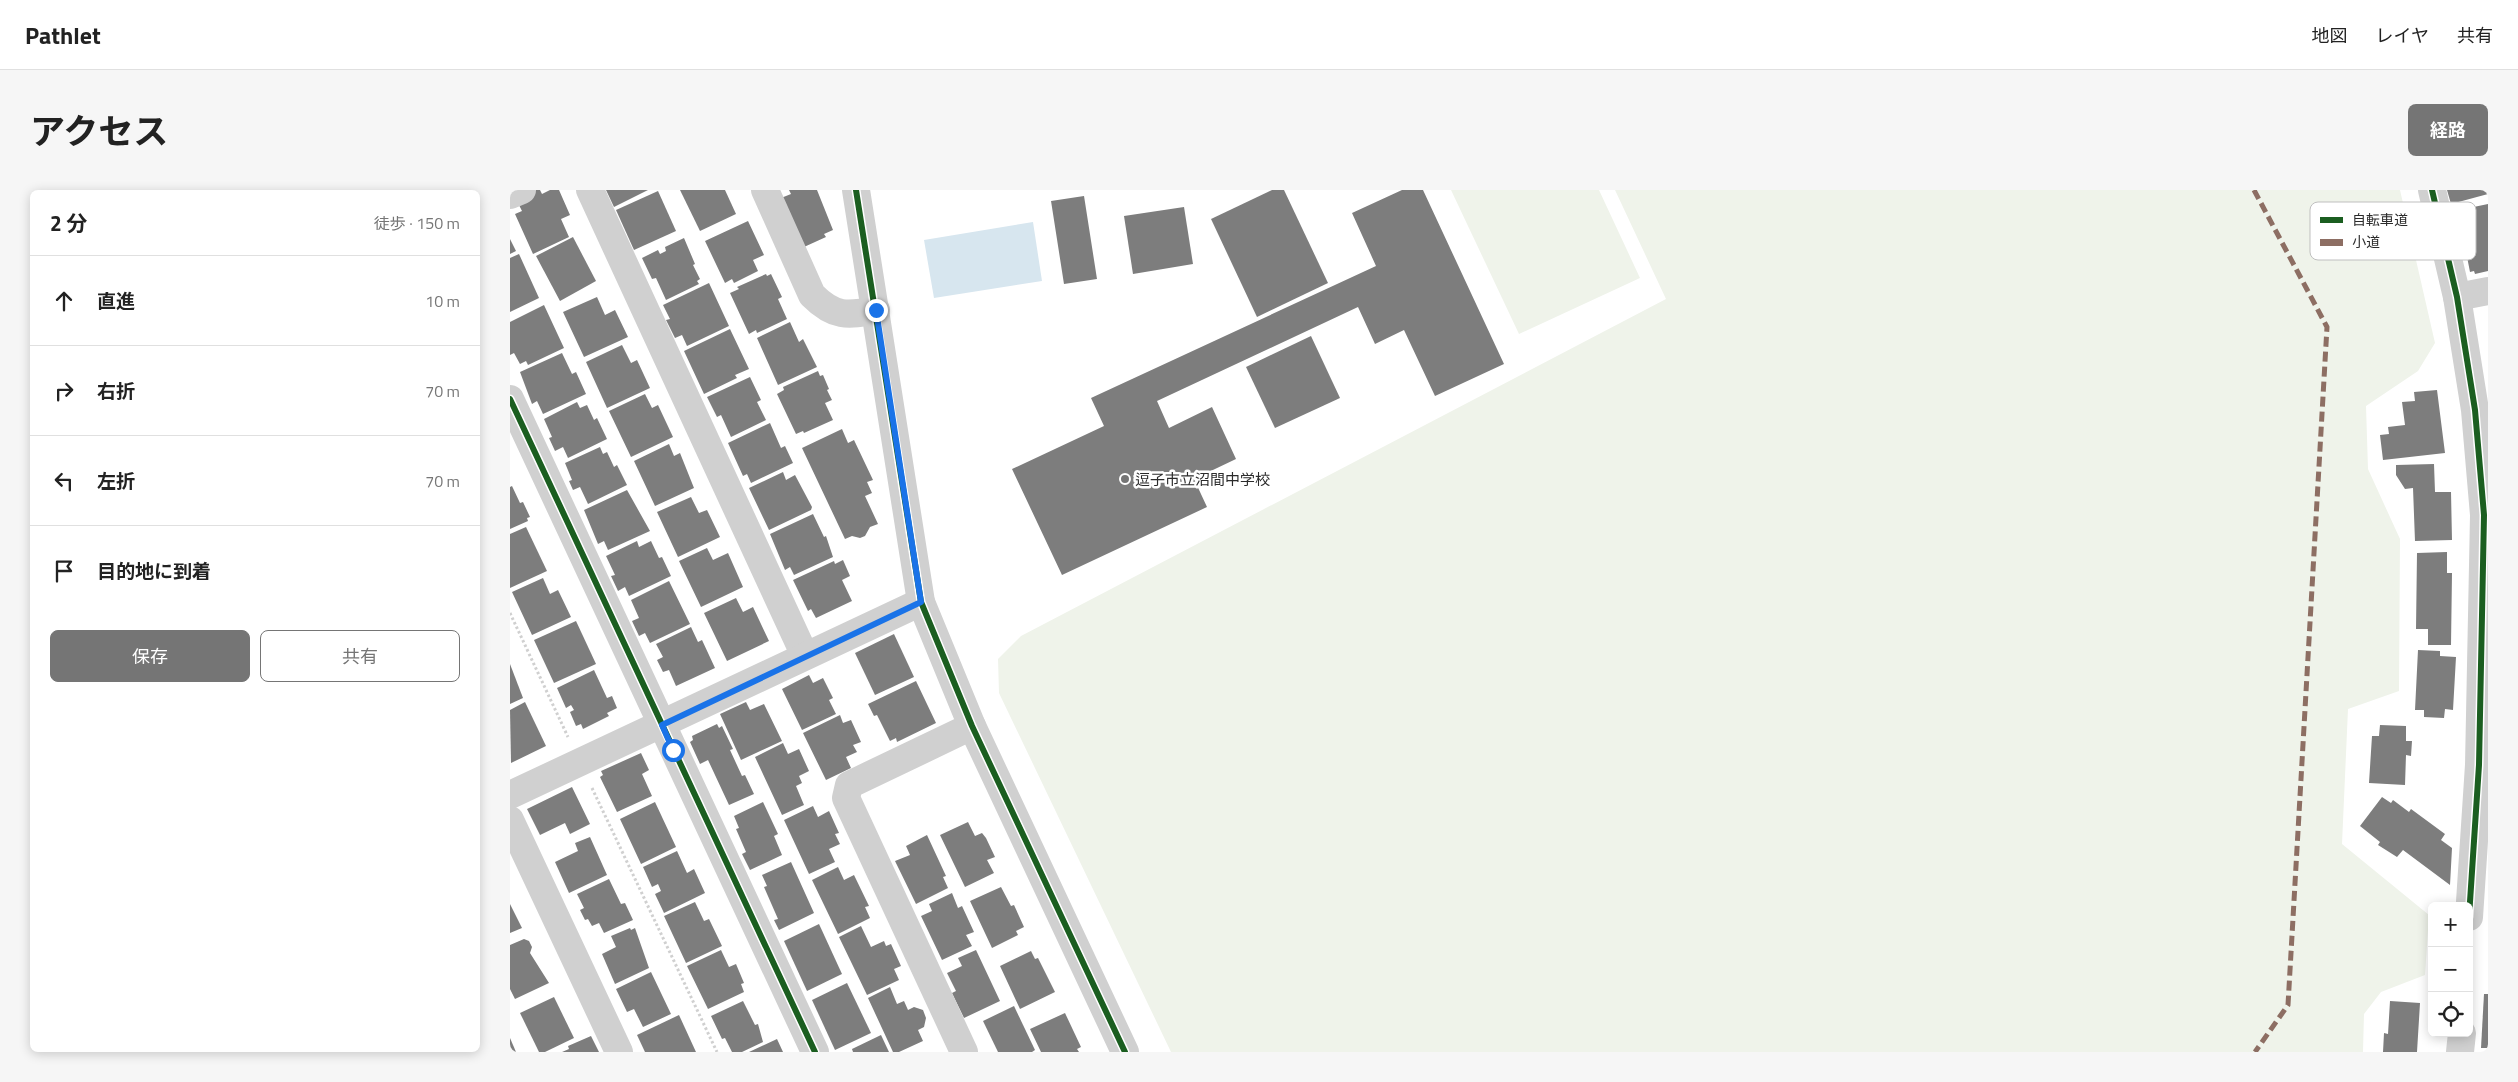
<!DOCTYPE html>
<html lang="ja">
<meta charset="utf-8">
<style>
:root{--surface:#fff;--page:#f6f6f6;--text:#222;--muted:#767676;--line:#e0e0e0;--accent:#757575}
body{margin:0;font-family:"Titillium Web","Noto Sans JP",sans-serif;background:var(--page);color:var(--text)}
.controls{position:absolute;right:15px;bottom:15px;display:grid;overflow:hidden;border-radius:8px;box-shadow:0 2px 12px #0003}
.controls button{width:45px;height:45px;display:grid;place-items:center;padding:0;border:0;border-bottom:1px solid var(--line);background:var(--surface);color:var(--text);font:25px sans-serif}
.stop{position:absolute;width:15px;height:15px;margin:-11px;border:4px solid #1a73e8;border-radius:50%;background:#fff}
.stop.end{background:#1a73e8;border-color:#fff;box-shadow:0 1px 5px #0008}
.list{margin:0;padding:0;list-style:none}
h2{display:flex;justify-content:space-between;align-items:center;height:65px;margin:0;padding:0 20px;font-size:21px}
h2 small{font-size:16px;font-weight:400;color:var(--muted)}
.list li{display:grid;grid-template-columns:32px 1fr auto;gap:15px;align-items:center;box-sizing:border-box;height:90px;padding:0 20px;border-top:1px solid var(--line)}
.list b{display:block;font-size:19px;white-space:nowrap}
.list em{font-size:16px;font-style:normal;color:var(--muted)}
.actions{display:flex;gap:10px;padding:15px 20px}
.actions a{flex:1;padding:11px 0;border:1px solid var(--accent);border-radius:8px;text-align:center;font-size:18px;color:var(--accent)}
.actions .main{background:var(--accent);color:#fff}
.icon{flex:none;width:28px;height:28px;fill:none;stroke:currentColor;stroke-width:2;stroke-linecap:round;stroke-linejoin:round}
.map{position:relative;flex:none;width:1978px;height:862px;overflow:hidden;border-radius:8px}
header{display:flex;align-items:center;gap:30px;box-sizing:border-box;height:70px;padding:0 25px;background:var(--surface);border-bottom:1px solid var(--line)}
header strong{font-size:24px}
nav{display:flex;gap:28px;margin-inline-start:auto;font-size:18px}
.intro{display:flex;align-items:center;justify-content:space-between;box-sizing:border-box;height:120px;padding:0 30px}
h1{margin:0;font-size:35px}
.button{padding:12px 22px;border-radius:8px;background:var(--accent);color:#fff;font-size:18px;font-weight:700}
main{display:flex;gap:30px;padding:0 30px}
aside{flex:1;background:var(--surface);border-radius:8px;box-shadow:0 2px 12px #0003}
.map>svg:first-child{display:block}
.green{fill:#eff3ea}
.water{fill:#d7e6ef}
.building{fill:#7d7d7d}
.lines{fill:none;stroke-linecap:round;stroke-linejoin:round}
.path{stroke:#d0d0d0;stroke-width:3;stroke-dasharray:2.5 2.5;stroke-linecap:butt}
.minor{stroke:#d0d0d0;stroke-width:28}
.quiet{stroke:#8d6e63;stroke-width:5;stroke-dasharray:10 5;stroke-linecap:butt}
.cycleway-casing{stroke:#fff;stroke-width:9}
.cycleway{stroke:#1b5e20;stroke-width:6}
.route{stroke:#1a73e8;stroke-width:6}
.poi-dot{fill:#757575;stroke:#fff;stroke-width:2}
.labels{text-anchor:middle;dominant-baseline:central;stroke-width:5;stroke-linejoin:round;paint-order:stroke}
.poi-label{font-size:15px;fill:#2b2b2b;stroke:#fff;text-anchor:start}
.key{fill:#fff;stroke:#bfbfbf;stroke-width:1}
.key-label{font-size:14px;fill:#2b2b2b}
</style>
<header>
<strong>Pathlet</strong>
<nav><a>地図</a><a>レイヤ</a><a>共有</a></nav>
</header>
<div class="intro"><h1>アクセス</h1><a class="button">経路</a></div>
<main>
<aside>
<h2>2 分<small>徒歩 · 150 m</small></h2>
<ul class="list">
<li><svg class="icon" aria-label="ahead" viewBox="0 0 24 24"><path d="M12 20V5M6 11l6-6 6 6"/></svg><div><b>直進</b></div><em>10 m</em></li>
<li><svg class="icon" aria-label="right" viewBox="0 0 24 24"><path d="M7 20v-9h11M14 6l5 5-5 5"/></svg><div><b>右折</b></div><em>70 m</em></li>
<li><svg class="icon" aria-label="left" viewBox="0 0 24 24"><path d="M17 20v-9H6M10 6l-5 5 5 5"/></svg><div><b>左折</b></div><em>70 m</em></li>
<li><svg class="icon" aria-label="arrive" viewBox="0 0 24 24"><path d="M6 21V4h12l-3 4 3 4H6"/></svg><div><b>目的地に到着</b></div></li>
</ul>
<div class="actions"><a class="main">保存</a><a>共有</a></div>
</aside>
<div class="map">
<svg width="1978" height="862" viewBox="0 0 1978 862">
<rect width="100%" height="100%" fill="#fff"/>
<g class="green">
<path d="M941 0H1089L1130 88 1009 144Z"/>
<path d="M1105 0H1890L1925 153 1908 181 1856 216 1858 279 1890 349 1889 501 1838 519 1832 654 1919 725 1915 785 1871 802 1854 824 1853 862H661L489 503 488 469 511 446 1156 109Z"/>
</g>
<path class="water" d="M523 32 532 91 424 108 414 50Z"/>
<g class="building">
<path d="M25 0H30L32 4 40 0H49L60 25 51 29 59 47 23 64 5 24 12 21 6 9Z"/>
<path d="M96 0H138L104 17Z"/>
<path d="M170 0H215L226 24 190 41Z"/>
<path d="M279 0H307L323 40 314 44 316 47 294 57 271 8 281 4Z"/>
<path d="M762 0H774L818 93 747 127 701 29Z"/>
<path d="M892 0H913L994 174 925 206 894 140 865 154 848 117 647 211 659 238 702 217 726 269 684 289 697 317 552 385 502 279 594 236 581 208 866 76 842 23Z"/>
<path d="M1937 0H1978V4L1941 14Z"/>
<path d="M148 1 166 41 124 60 106 20Z"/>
<path d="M574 6 587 89 554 94 541 11Z"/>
<path d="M1978 14V81L1965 84 1964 81 1960 82 1951 36 1957 34 1954 19Z"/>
<path d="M674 17 683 74 623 84 614 26Z"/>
<path d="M238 31 254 65 243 70 248 81 224 93 222 89 215 93 195 51Z"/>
<path d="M63 47 86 91 50 111 26 66Z"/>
<path d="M174 48 185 74 183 75 190 89 187 91 189 94 156 110 146 88 142 89 132 68 148 60 150 64 156 61 155 57Z"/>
<path d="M0 49 6 61 0 64Z"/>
<path d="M9 64 29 108 0 122V68Z"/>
<path d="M256 84 257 86 261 84 272 107 268 109 277 129 247 143 246 140 239 144 220 103 229 99 227 97Z"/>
<path d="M199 93 219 136 177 156 172 145 165 148 156 130 160 129 153 115Z"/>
<path d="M87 107 95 125 105 120 118 147 74 167 53 122Z"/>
<path d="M34 115 54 158 18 175 16 171 10 174 4 163 0 165V132Z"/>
<path d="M280 132 289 152 293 149 307 177 268 195 247 148Z"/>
<path d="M220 139 239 179 225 185 227 188 194 204 174 161Z"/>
<path d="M801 146 830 208 765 238 736 177Z"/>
<path d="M112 155 121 173 127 170 140 198 97 218 76 172Z"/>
<path d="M52 163 62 184 66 182 76 204 33 224 27 211 22 214 10 182Z"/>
<path d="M308 181 310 186 313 185 319 199 317 200 322 210 315 213 323 230 294 243 293 241 286 244 267 204 274 200 273 197Z"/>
<path d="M240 187 251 210 247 212 256 230 221 247 211 225 207 227 197 207Z"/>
<path d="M1927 200 1935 263 1873 270 1870 245 1879 244 1878 237 1895 235 1892 212 1905 211 1904 202Z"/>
<path d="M135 204 142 218 148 215 163 247 121 267 99 221Z"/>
<path d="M67 212 70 218 77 215 84 230 87 228 97 249 58 268 53 257 45 261 39 248 42 247 34 229Z"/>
<path d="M260 233 271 258 275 256 283 273 241 293 237 284 233 286 218 253Z"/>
<path d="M332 239 338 253 344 250 363 290 357 292 362 303 355 306 368 334 360 337 355 346 350 348 342 346 335 349 292 258Z"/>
<path d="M159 254 164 266 170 263 184 298 145 316 124 271Z"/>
<path d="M90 257 93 264 97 262 104 277 107 275 117 295 78 314 70 297 63 300 59 291 62 290 55 273Z"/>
<path d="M1924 274 1925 302H1941L1942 350 1905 351 1903 298 1895 299 1886 285V275Z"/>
<path d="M273 282 276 290 285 285 302 317 301 320 259 340 239 298Z"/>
<path d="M2 296 10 313 13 312 20 327 17 328 18 331 0 339V297Z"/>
<path d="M117 300 140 341 98 360 94 351 88 354 74 320Z"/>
<path d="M181 307 189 323 197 320 210 347 168 367 147 322Z"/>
<path d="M303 324 314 347 316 346 323 367 284 385 280 377 275 380 260 344Z"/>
<path d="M16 337 37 381 0 398V344Z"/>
<path d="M127 351 129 357 141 351 149 368 152 367 161 386 119 406 115 397 108 401 101 386 105 385 96 366Z"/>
<path d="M197 358 203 370 218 363 233 397 191 417 169 371Z"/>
<path d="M1937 362V383H1942L1941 455H1918V439H1906L1907 363Z"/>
<path d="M333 370 340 386 332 390 342 411 306 428 301 419 298 421 283 390 324 371 325 374Z"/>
<path d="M33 388 40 404 48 400 61 427 22 445 2 402Z"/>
<path d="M159 391 180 434 140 453 135 443 129 446 122 431 129 428 121 410Z"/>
<path d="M226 408 233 422 243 417 259 451 217 471 194 423Z"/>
<path d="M66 431 86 474 44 493 24 450Z"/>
<path d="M181 437 188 452 192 450 205 478 166 496 159 480 153 482 147 470 153 467 146 454Z"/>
<path d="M384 444 404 487 365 505 345 463Z"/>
<path d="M1908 460 1930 461V466L1946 467 1943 520 1935 519 1934 528 1914 527V520H1905Z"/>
<path d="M0 474 13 508 0 514Z"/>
<path d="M84 480 97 508 102 506 107 518 97 523 99 526 73 539 71 534 66 536 60 522 64 520 61 515 56 518 47 498Z"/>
<path d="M299 485 303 493 313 488 323 508 319 510 326 524 292 540 272 499Z"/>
<path d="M406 491 426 533 387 552 386 548 380 551 367 525 364 526 358 514Z"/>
<path d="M15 512 36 556 1 573 0 520Z"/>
<path d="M236 512 240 520 254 514 272 551 231 570 210 524Z"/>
<path d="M330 525 333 533 341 530 351 552 343 555 347 562 336 567 341 578 316 590 293 543Z"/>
<path d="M207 534 209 538 212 536 223 559 220 560 232 586 235 585 244 604 219 615 198 570 190 574 180 552 183 550 182 546Z"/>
<path d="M1870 535 1896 536V551H1902L1901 566 1896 565 1895 595 1859 593 1862 546H1869Z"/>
<path d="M273 553 278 564 289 559 299 581 289 586 292 593 286 596 294 615 272 625 245 567Z"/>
<path d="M131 563 139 580 132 584 142 606 107 622 90 587 93 585 91 581Z"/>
<path d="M62 597 80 634 60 644 55 633 30 645 17 619Z"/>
<path d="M1872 607 1881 613 1883 610 1899 622 1901 619 1935 644 1931 650 1942 658 1940 695 1893 660 1887 667 1868 655 1870 652 1850 636Z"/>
<path d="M145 612 166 657 131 674 110 629Z"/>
<path d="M253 612 268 644 264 646 272 665 240 680 232 664 236 662 226 639 229 638 224 626Z"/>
<path d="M303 616 308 627 319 621 329 643 325 644 330 654 319 659 325 672 299 684 274 630Z"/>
<path d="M458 632 465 646 472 643 476 648 485 667 477 670 484 683 455 697 430 645Z"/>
<path d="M417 645 436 686 433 687 438 698 406 714 385 671 400 665 396 656Z"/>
<path d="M80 647 97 685 59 703 45 672 68 661 65 653Z"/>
<path d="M167 661 177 683 184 679 195 703 154 723 145 704 151 701 148 694 142 697 133 677Z"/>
<path d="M281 672 304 723 269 740 264 730 268 729 254 697 257 696 252 685Z"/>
<path d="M328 677 334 690 344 685 359 716 355 717 360 728 328 744 302 690Z"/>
<path d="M99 689 111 714 115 713 123 730 94 743 89 733 82 736 78 729 75 730 70 720 74 718 67 704Z"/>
<path d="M491 697 501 716 504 715 514 737 506 741 508 745 482 758 460 711Z"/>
<path d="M442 703 448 718 452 716 464 742 456 745 462 756 432 770 411 726 422 721 419 714Z"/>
<path d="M185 712 194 731 199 729 212 756 176 773 154 726Z"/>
<path d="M0 714 12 738 0 743Z"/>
<path d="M309 734 332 784 297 801 274 751Z"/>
<path d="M351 736 361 757 374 751 376 756 381 754 391 776 384 779 389 790 357 805 329 747Z"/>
<path d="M120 738 121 740 125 738 139 778 105 794 92 764 106 757 101 746Z"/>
<path d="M14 749 19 751 22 757 20 763 39 793 5 809 0 799V755Z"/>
<path d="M211 760 219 777 226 774 234 793 231 794 234 802 198 819 177 776Z"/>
<path d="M466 760 490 811 454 828 442 803 446 801 437 783 452 776 448 768Z"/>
<path d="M521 761 525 769 528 768 545 802 510 819 490 776Z"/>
<path d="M141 782 161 824 133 837 124 819 117 822 106 799Z"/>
<path d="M337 793 361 843 325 860 302 810Z"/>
<path d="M380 797 387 814 394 811 398 820 404 817 413 820 416 828 414 837 408 840 413 851 389 862H383L358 808Z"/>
<path d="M1974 804H1978V858H1971Z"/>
<path d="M44 807 64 848 35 862H29L10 823Z"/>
<path d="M233 811 245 835 248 834 253 852 232 862H222L215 848 212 849 201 826Z"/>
<path d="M1880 811 1910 813 1907 862H1873L1874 843 1878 844Z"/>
<path d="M504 816 525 860 522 862H488L473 831Z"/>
<path d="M555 823 571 857 567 859 569 862H531L520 839Z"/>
<path d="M169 825 186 862H135L127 845Z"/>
<path d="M371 845 379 862H343L342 859Z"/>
<path d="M81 846 89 862H52L59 859 58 856Z"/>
<path d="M0 848 6 862H0Z"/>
<path d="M267 849 273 862H239Z"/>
</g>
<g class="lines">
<g class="path">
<path d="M0 423 58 547"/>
<path d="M82 598 207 862"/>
</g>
<g class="minor">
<path d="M80 0 295 466"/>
<path d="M255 0 302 105C324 127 337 126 366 120"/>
<path d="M346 0 411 412 462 536 615 862"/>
<path d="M1922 0 1947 107 1965 220 1974 325 1969 575 1959 727"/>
<path d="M0 5 12 0"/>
<path d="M1947 107 1978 101"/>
<path d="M0 209 305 862"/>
<path d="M0 605 411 412"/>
<path d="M0 630 109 862"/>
<path d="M454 862 336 608 339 595 462 536"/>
<path d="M1950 862 1952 843"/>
</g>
<path class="quiet" d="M1744 0 1817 137 1778 815 1745 862"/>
<g class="cycleway-casing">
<g id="cycleway">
<path d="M346 0 411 412 462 536 615 862"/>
<path d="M1922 0 1947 107 1965 220 1974 325 1969 575 1959 727"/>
<path d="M0 209 305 862"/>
</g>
</g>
<use href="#cycleway" class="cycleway"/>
</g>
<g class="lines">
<path class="route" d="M163 560 152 535 411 412 366 120"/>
</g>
<circle class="poi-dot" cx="615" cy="289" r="5"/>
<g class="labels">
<g class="poi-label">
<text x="625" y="289">逗子市立沼間中学校</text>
</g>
</g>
<rect x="1800" y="12" width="166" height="58" rx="8" class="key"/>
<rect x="1810" y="27" width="23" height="6" fill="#1b5e20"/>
<rect x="1810" y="49" width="23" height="7" fill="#8d6e63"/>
<g class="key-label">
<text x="1842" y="35">自転車道</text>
<text x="1842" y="57">小道</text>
</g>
</svg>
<div class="controls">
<button>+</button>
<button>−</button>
<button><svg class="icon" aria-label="locate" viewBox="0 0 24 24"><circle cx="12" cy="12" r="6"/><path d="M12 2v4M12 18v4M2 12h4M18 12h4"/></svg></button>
</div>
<div class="stop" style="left:163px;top:560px"></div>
<div class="stop end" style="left:366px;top:120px"></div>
</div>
</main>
